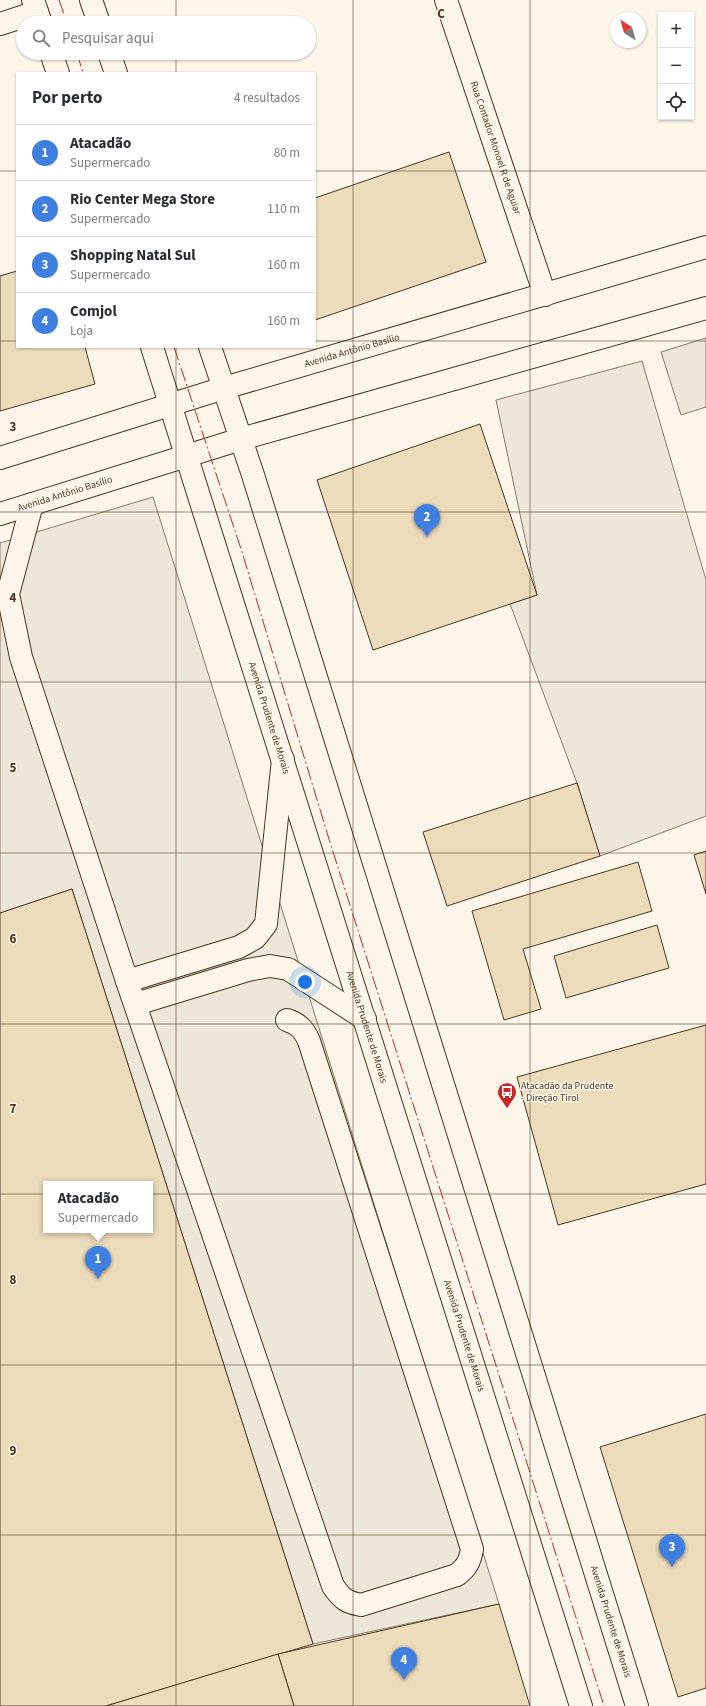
<!DOCTYPE html>
<html lang="pt">
<meta charset="utf-8">
<style>
:root{--surface:#fff;--page:#f2f2f3;--text:#2b2b33;--muted:#7c7c81;--line:#e1e1e2;--accent:#2563eb}
body{margin:0;font-family:"Source Sans 3",sans-serif;background:var(--page);color:var(--text)}
.controls{position:absolute;right:12px;top:12px;display:grid;overflow:hidden;border-radius:0px;box-shadow:0 1px 3px #0004}
.controls button{width:36px;height:36px;display:grid;place-items:center;padding:0;border:0;border-bottom:1px solid var(--line);background:var(--surface);color:var(--text);font:20px sans-serif}
.compass{position:absolute;left:610px;top:12px;width:36px;height:36px;border-radius:50%;background:var(--surface);box-shadow:0 1px 3px #0004;rotate:323deg}
.you{position:absolute;left:305px;top:982px;width:14px;height:14px;margin:-10px;border:3px solid #fff;border-radius:50%;background:#1a73e8;box-shadow:0 0 0 6px #1a73e833}
.badge{display:grid;place-items:center;width:26px;height:26px;border-radius:50%;background:var(--accent);color:#fff;font-size:13px;font-weight:700}
.pin{position:absolute;translate:-50% -33px;filter:drop-shadow(0 1px 2px #0008)}
.pin::after{content:'';position:absolute;top:21px;width:14px;height:12px;background:inherit;clip-path:polygon(0 0,100% 0,50% 100%)}
.popup{position:absolute;left:43px;top:1181px;width:110px;height:52px;box-sizing:border-box;display:grid;place-content:center;border-radius:0px;background:var(--surface);filter:drop-shadow(0 1px 3px #0005);font-size:13px;white-space:nowrap;color:var(--muted)}
.popup b{font-size:15px;color:var(--text)}
.popup::after{content:'';position:absolute;left:50%;top:100%;margin-left:-8px;border:8px solid transparent;border-top-color:var(--surface)}
.list{margin:0;padding:0;list-style:none}
h2{display:flex;justify-content:space-between;align-items:center;height:52px;margin:0;padding:0 16px;font-size:17px}
h2 small{font-size:13px;font-weight:400;color:var(--muted)}
.list li{display:grid;grid-template-columns:26px 1fr auto;gap:12px;align-items:center;box-sizing:border-box;height:56px;padding:0 16px;border-top:1px solid var(--line)}
.list b{display:block;font-size:15px;white-space:nowrap}
.list p{margin:0;font-size:13px;white-space:nowrap;color:var(--muted)}
.list em{font-size:13px;font-style:normal;color:var(--muted)}
.icon{flex:none;width:22px;height:22px;fill:none;stroke:currentColor;stroke-width:2;stroke-linecap:round;stroke-linejoin:round}
.map{position:relative;flex:none;width:706px;height:1706px;overflow:hidden}
.search{position:absolute;background:var(--surface);box-shadow:0 1px 3px #0004;left:16px;top:16px;width:300px;height:44px;display:flex;align-items:center;gap:10px;box-sizing:border-box;padding:0 14px;border-radius:22px;color:var(--muted);font-size:15px}
.panel{position:absolute;background:var(--surface);box-shadow:0 1px 3px #0004;left:16px;top:72px;width:300px;height:276px;border-radius:0px}
.map>svg:first-child{display:block}
.parking{fill:#ede7d9;stroke:#887966}
.building{fill:#ecdcbc;stroke:#4a3520;fill-rule:evenodd}
.lines{fill:none;stroke-linecap:round;stroke-linejoin:round}
.minor-casing{stroke:#4a3520;stroke-width:24}
.major-casing{stroke:#4a3520;stroke-width:24}
.minor{stroke:#fbf6e9;stroke-width:22}
.major{stroke:#fbf6e9;stroke-width:22}
.power{stroke:#c62828;stroke-width:1;stroke-dasharray:14 3 2 3;stroke-linecap:butt}
.grid{fill:none;stroke:#4a3520;stroke-width:1;stroke-opacity:0.55}
.labels{text-anchor:middle;dominant-baseline:central;stroke-width:3;stroke-linejoin:round;paint-order:stroke}
.street-label{font-size:10px;fill:#4a3520;stroke:#fbf6e9}
.poi-label{font-size:10px;fill:#4a3520;stroke:#fbf6e9;text-anchor:start}
.grid-label{font-size:13px;text-anchor:middle;font-weight:bold;fill:#4a3520;stroke:#fbf6e9;stroke-width:3;stroke-linejoin:round;paint-order:stroke}
</style>
<div class="map">
<svg width="706" height="1706" viewBox="0 0 706 1706">
<rect width="100%" height="100%" fill="#fbf6e9"/>
<g class="parking">
<path d="M706 338V407L681 415 661 352Z"/>
<path d="M642 361 706 580V816L600 856 577 783 510 604 537 595 496 400Z"/>
<path d="M153 497 499 1604 313 1644 72 889 0 913V543Z"/>
</g>
<g class="building">
<path d="M449 152 486 262 315 320V198Z"/>
<path d="M17 271V347H85L95 384 0 411V276Z"/>
<path d="M480 424 537 595 373 650 317 480Z"/>
<path d="M577 783 600 856 447 906 423 832Z"/>
<path d="M706 851V894L694 855Z"/>
<path d="M638 862 652 911 523 949 541 1009 504 1020 472 911Z"/>
<path d="M72 889 313 1644 106 1706H0V913ZM46 1184H150V1230H46Z"/>
<path d="M657 925 669 968 566 998 554 956Z"/>
<path d="M706 1025V1184L558 1225 517 1077Z"/>
<path d="M706 1414V1688L678 1697 600 1447Z"/>
<path d="M499 1604 530 1706H294L278 1654Z"/>
<path d="M278 1654 294 1706H106Z"/>
</g>
<g class="lines">
<g class="minor-casing">
<g id="minor">
<path id="s1" d="M446 0 545 295"/>
<path d="M0 24 37 12"/>
<path d="M32 504 8 594 21 657 127 981 333 1586C342 1599 346 1602 361 1605L457 1575C467 1567 470 1561 472 1549L309 1041C304 1030 299 1024 287 1020"/>
<path d="M127 981 239 947 255 938 266 924 283 759"/>
<path d="M136 1004 248 970 270 966 288 969 365 1019"/>
</g>
</g>
<g class="major-casing">
<g id="major">
<path d="M33 0 41 23"/>
<path d="M91 0 99 23"/>
<path d="M51 53 58 73"/>
<path d="M109 53 116 73"/>
<path id="s2" d="M152 347 581 1706"/>
<path id="s3" d="M210 347 253 475 637 1706"/>
<path id="s4" d="M0 458 224 388 706 247"/>
<path id="s5" d="M0 514 241 439 706 308"/>
</g>
</g>
<use href="#minor" class="minor"/>
<use href="#major" class="major"/>
<g class="power">
<path d="M59 0 67 23"/>
<path d="M77 53 83 73"/>
<path d="M174 347 242 552 328 836 604 1706"/>
</g>
</g>
<path class="grid" d="M176 0V23M353 0V1706M530 0V1706M176 53V73M0 171H17M315 171H706M0 341H17M315 341H706M176 347V1706M0 512H706M0 682H706M0 853H706M0 1024H706M0 1194H706M0 1365H706M0 1535H706"/>
<defs>
<g id="bus-pin" transform="scale(1)"><path d="M0 17L-7.5 6A9.5 9.5 0 1 1 7.5 6Z" fill="#c62828" stroke="#fbf6e9"/><path d="M-5-6H5V4H4V6H2V4H-2V6H-4V4H-5ZM-3.5-4V0h7V-4ZM-3.5 1.2v1.5H-2V1.2ZM2 1.2v1.5H3.5V1.2Z" fill="#fff"/></g>
</defs>
<g fill-rule="evenodd">
<use href="#bus-pin" x="507" y="1092"/>
</g>
<g class="labels">
<g class="street-label">
<text stroke="none"><textPath href="#s1" startOffset="156">Rua Contador Monoel R de Aguiar</textPath></text>
<text stroke="none"><textPath href="#s4" startOffset="368">Avenida Antônio Basílio</textPath></text>
<text stroke="none"><textPath href="#s5" startOffset="68">Avenida Antônio Basílio</textPath></text>
<text stroke="none"><textPath href="#s2" startOffset="389">Avenida Prudente de Morais</textPath></text>
<text stroke="none"><textPath href="#s2" startOffset="713">Avenida Prudente de Morais</textPath></text>
<text stroke="none"><textPath href="#s2" startOffset="1037">Avenida Prudente de Morais</textPath></text>
<text stroke="none"><textPath href="#s3" startOffset="1336">Avenida Prudente de Morais</textPath></text>
</g>
<g class="poi-label">
<text x="521" y="1086">Atacadão da Prudente<tspan x="521" dy="12">- Direção Tirol</tspan></text>
</g>
</g>
<g class="grid-label">
<text x="441" y="18">C</text>
<text x="13" y="431">3</text>
<text x="13" y="602">4</text>
<text x="13" y="772">5</text>
<text x="13" y="943">6</text>
<text x="13" y="1113">7</text>
<text x="13" y="1284">8</text>
<text x="13" y="1455">9</text>
</g>
</svg>
<div class="controls">
<button>+</button>
<button>−</button>
<button><svg class="icon" aria-label="locate" viewBox="0 0 24 24"><circle cx="12" cy="12" r="6"/><path d="M12 2v4M12 18v4M2 12h4M18 12h4"/></svg></button>
</div>
<svg class="compass" viewBox="-18 -18 36 36"><path d="M0-13l5 13h-10z" fill="#e53935"/><path d="M0 13l5-13h-10z" fill="#7c7c81"/></svg>
<div class="you"></div>
<div class="pin badge" style="left:98px;top:1279px;background:#3f7fe0">1</div>
<div class="popup"><b>Atacadão</b>Supermercado</div>
<div class="pin badge" style="left:427px;top:537px;background:#3f7fe0">2</div>
<div class="pin badge" style="left:672px;top:1567px;background:#3f7fe0">3</div>
<div class="pin badge" style="left:404px;top:1680px;background:#3f7fe0">4</div>
<div class="search"><svg class="icon" aria-label="search" viewBox="0 0 24 24"><circle cx="10" cy="10" r="6"/><path d="M15 15l6 6"/></svg>Pesquisar aqui</div>
<section class="panel">
<h2>Por perto<small>4 resultados</small></h2>
<ul class="list">
<li><span class="badge" style="background:#3f7fe0">1</span><div><b>Atacadão</b><p>Supermercado</p></div><em>80 m</em></li>
<li><span class="badge" style="background:#3f7fe0">2</span><div><b>Rio Center Mega Store</b><p>Supermercado</p></div><em>110 m</em></li>
<li><span class="badge" style="background:#3f7fe0">3</span><div><b>Shopping Natal Sul</b><p>Supermercado</p></div><em>160 m</em></li>
<li><span class="badge" style="background:#3f7fe0">4</span><div><b>Comjol</b><p>Loja</p></div><em>160 m</em></li>
</ul>
</section>
</div>
